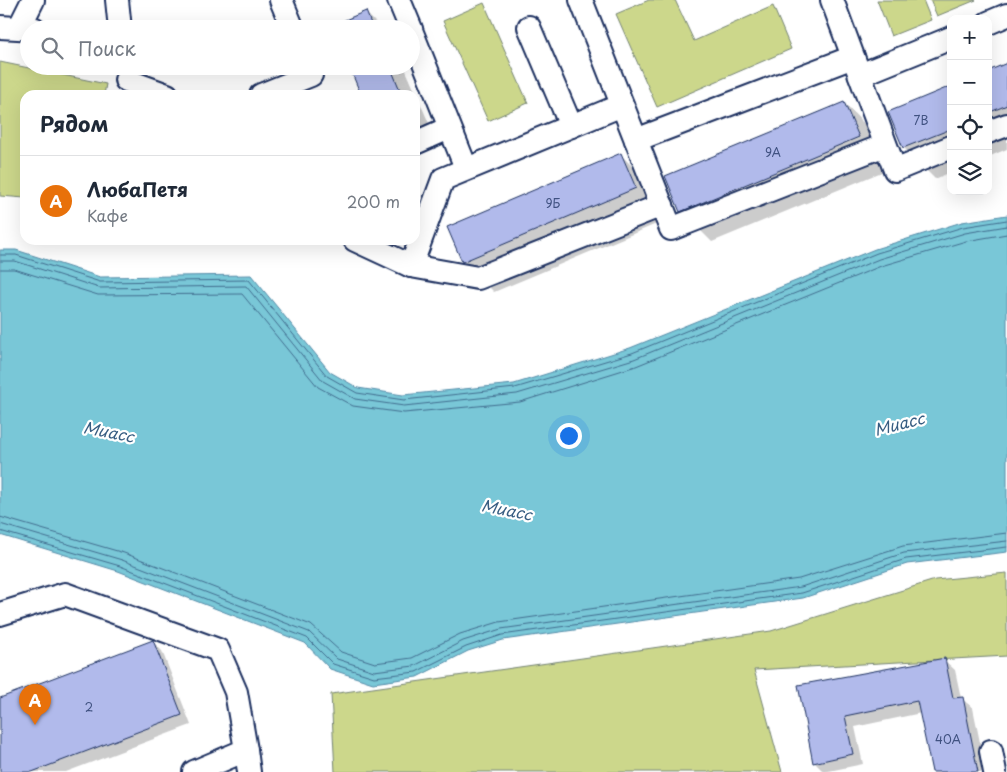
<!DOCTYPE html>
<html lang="ru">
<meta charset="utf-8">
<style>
:root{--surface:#fff;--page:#f2f2f3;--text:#1f2937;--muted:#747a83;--line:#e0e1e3;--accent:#d93025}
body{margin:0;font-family:"Playpen Sans",sans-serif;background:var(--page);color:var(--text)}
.controls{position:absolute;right:15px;top:15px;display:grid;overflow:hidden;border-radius:10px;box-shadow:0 5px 20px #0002}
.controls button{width:45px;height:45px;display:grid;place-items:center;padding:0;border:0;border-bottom:1px solid var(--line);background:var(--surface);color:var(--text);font:25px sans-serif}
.you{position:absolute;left:568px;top:435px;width:18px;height:18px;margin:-12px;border:4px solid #fff;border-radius:50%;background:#1a73e8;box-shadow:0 0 0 8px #1a73e833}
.badge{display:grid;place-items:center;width:32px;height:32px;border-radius:50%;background:var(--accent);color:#fff;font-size:16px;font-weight:700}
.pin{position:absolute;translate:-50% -41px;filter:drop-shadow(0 1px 2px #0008)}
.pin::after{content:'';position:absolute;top:26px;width:18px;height:15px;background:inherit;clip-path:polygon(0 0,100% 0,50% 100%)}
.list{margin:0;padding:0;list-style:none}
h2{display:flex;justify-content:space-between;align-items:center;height:65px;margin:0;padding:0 20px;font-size:21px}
h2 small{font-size:16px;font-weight:400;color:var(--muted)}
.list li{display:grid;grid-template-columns:32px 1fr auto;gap:15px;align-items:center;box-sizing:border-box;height:90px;padding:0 20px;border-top:1px solid var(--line)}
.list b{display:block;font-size:19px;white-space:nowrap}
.list p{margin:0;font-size:16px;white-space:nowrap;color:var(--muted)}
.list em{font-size:16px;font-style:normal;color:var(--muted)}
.icon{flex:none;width:28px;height:28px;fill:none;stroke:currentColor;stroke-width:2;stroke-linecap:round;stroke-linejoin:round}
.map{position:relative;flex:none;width:1007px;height:772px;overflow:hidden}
.search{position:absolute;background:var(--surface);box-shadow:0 5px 20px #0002;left:20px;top:20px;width:400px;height:55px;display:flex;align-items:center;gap:12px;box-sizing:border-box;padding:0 18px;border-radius:28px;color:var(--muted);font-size:19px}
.panel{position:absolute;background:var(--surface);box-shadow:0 5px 20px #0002;left:20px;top:90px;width:400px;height:155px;border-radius:15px}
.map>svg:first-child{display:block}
.green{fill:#ccd78b;stroke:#748374}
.water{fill:#79c7d7;stroke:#538aa7}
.shadow{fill:#0003}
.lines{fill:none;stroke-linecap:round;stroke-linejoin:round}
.shore{stroke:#416c8e;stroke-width:1}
.building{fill:#b1baeb;stroke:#1b2f5e}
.minor-casing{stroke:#1b2f5e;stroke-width:26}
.minor{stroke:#fff;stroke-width:22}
.labels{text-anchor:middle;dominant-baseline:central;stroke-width:4.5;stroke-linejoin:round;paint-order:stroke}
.number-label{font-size:12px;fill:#405281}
.water-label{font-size:16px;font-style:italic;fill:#375d82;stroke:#fff}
</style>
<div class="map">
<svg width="1007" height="772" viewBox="0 0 1007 772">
<rect width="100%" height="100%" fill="#fff"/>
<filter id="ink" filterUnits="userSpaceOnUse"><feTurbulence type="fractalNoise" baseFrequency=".02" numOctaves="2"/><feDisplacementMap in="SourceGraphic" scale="10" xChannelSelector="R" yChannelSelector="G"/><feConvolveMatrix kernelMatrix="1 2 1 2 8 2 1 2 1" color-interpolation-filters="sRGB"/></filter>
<g filter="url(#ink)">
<g class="green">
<path d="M649 0H675L694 41 773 6 791 49 657 107 616 14Z"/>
<path d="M877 0H923L931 20 891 36Z"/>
<path d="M930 0H976L937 16Z"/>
<path d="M484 3 528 103 488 121 443 21Z"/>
<path d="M0 62 106 84 104 95H25V198L0 196Z"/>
<path d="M1007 573V656L754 670 782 772H335L331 694 771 631 935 580Z"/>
</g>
<path class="water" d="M1007 215V552L907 564 803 598 503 640 468 651 417 677 373 683 330 669 305 643 118 571 0 535V250H16L100 277 251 275 330 372 358 388 403 395 514 384 630 348 875 249 962 222Z"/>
<g class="shadow">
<path d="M365 12 382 29H334Z"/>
<path d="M1007 65V149L988 157V72Z"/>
<path d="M350 66H404L438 144 415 154V95H362Z"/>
<path d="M951 88V172L935 179 904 148 890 113Z"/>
<path d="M844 103 875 135 889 169 712 242 681 211Z"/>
<path d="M621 155 652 186 666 220 494 292 463 261Z"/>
<path d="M152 641 162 651 191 725 66 772H0V699Z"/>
<path d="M944 660 955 670 961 698 973 708 986 772H933L921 713 855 727 863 764 824 772 814 762 799 686Z"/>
</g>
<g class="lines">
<g class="shore">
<path d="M0 255H16L100 282 249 280 327 376 357 393 404 400 515 388 632 353 877 253 963 227 1007 220"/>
<path d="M0 261H15L99 288 246 286 323 381 355 399 404 406 517 394 634 359 879 259 965 233 1007 226"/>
<path d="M0 269H14L98 295 242 294 318 387 353 406 404 413 520 402 636 366 881 266 966 241 1007 234"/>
<path d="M0 517 124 553 311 625 341 652 375 663 412 658 460 634 499 622 799 579 903 546 1007 533"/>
<path d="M0 524 122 560 309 632 337 659 374 671 414 666 463 641 501 629 801 587 904 553 1007 541"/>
<path d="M0 531 120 566 307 638 333 664 374 677 416 672 466 647 502 635 802 593 906 559 1007 547"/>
</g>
</g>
<g class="building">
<path d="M366 11 373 29H324Z"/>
<path d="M1007 63V105L988 113V71Z"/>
<path d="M349 66H390L402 95H361Z"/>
<path d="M951 86V129L903 148 888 112Z"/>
<path d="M844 102 859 137 680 212 665 176Z"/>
<path d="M621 153 636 188 462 262 447 227Z"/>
<path d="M153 640 182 715 32 772H0V698Z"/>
<path d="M945 658 953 698 963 697 978 772H932L917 701 845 716 853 754 813 763 798 685Z"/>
</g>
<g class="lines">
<g class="minor-casing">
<g id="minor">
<path d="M117 0 120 29"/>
<path d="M281 0 293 29"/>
<path d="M399 0 411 29"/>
<path d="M581 0 671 229 885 145"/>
<path d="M832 0 895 170 951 147"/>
<path d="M988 23 1007 15"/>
<path d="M20 26 33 0"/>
<path d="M0 27 35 29"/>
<path d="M529 27 571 126"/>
<path d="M411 30 466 168"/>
<path d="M860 75 951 38"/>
<path d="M126 80 167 95"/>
<path d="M261 95 311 75 307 66"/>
<path d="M988 132 1007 125"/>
<path d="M636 140 853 57"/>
<path d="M415 143 449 128"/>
<path d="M355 240 411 266 478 278 662 205"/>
<path d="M411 266 443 179 622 105"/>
<path d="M0 614 65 594 218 650 236 692 246 750 194 772"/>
<path d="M246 750 249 772"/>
<path d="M991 751 995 772"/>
</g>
</g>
<use href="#minor" class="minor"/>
</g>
</g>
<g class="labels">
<g class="number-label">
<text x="921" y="120">7В</text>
<text x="773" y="152">9А</text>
<text x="553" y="203">9Б</text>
<text x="89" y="707">2</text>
<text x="948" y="739">40А</text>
</g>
<g class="water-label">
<text transform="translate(899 423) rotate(-14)">Миасс</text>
<text transform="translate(109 431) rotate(11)">Миасс</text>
<text transform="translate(507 509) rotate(11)">Миасс</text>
</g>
</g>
</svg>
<div class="controls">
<button>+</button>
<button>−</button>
<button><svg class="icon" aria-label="locate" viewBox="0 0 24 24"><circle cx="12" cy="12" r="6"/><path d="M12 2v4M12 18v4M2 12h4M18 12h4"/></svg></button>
<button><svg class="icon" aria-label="layers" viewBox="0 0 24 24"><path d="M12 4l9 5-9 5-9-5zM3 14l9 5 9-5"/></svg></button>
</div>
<div class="you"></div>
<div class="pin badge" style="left:35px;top:725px;background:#e8710a">A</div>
<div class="search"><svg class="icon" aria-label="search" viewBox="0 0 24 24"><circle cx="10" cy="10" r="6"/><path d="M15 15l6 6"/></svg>Поиск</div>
<section class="panel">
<h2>Рядом<small></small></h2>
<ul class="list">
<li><span class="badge" style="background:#e8710a">A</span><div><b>ЛюбаПетя</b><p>Кафе</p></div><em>200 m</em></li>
</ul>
</section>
</div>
